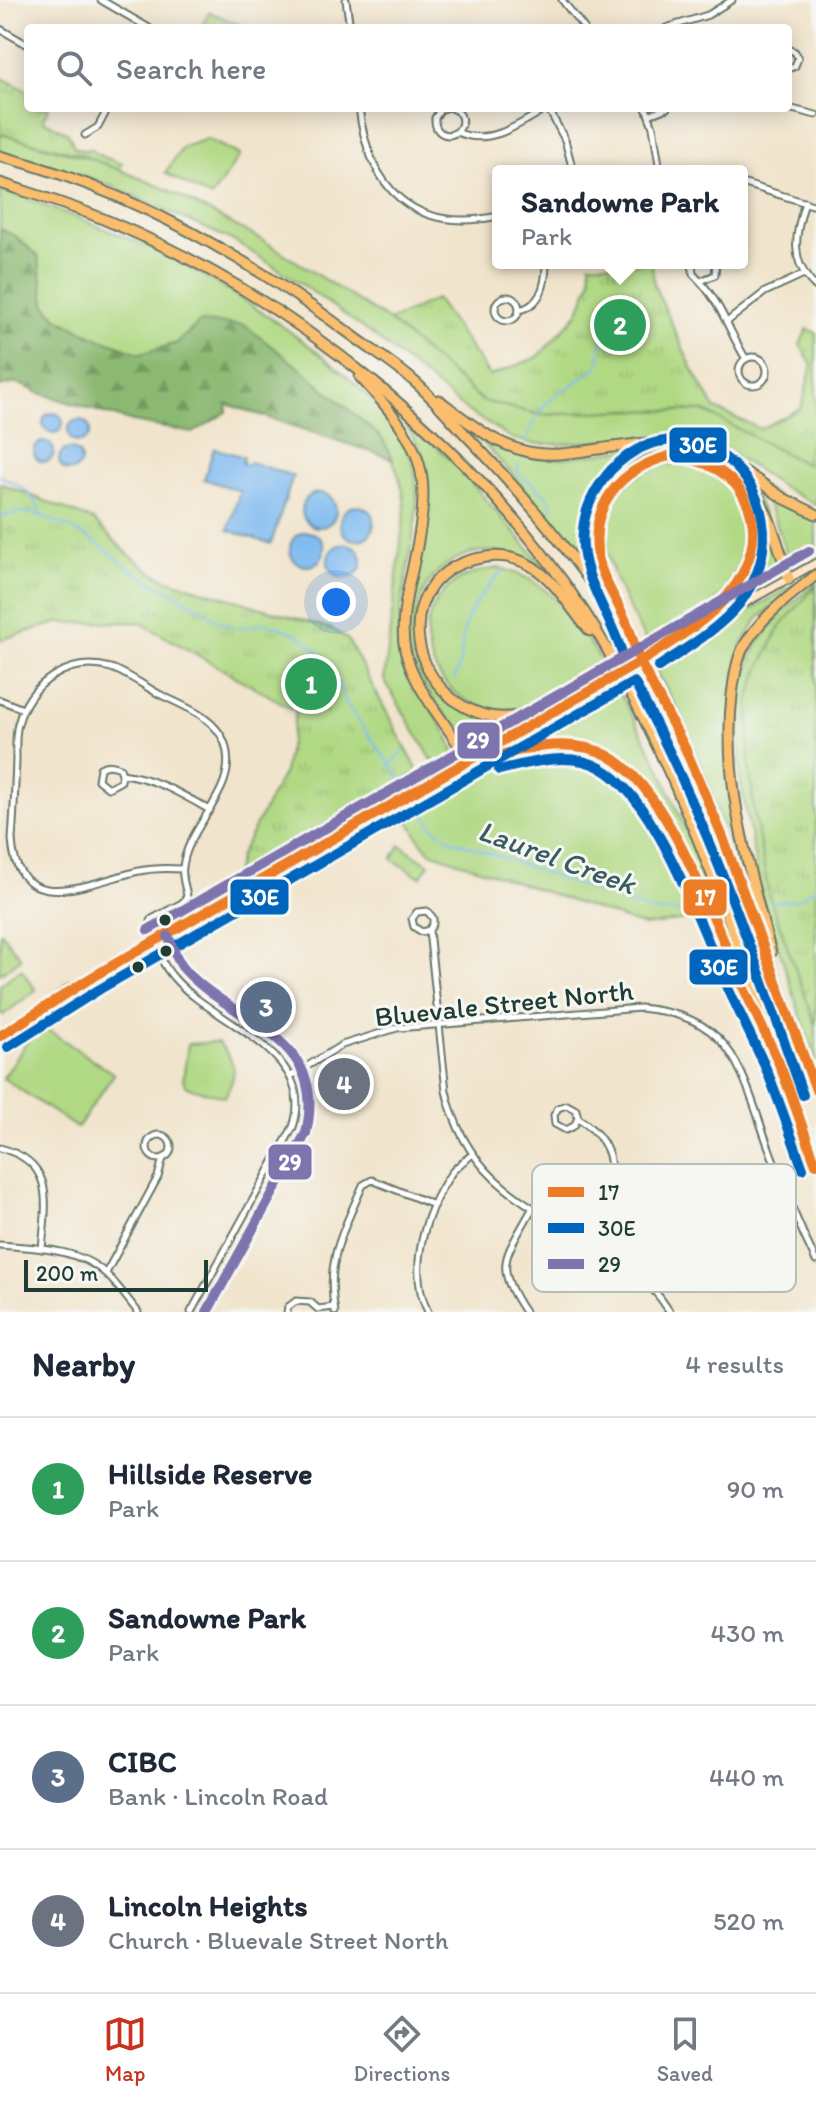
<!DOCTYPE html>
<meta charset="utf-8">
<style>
:root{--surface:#fff;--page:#f6f6f7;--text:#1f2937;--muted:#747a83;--line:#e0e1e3;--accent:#c8321e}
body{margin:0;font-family:Itim,sans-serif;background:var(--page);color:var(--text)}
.scale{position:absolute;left:24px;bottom:20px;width:184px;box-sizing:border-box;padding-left:8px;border:4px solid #1f3d34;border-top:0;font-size:22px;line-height:28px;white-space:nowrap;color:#1f3d34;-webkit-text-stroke:6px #f6f6f2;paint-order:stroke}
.you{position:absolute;left:336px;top:602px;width:28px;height:28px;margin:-20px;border:6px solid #fff;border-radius:50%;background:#1a73e8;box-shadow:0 0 0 12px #1a73e833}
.badge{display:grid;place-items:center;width:52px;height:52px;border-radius:50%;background:var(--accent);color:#fff;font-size:26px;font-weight:700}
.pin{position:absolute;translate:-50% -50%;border:4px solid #fff;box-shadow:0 2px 8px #0006}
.popup{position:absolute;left:492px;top:165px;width:256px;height:104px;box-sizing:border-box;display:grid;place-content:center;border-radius:8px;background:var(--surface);filter:drop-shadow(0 2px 6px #0005);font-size:26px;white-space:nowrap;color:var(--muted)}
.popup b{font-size:30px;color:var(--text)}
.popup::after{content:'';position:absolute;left:50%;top:100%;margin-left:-16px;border:16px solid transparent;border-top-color:var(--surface)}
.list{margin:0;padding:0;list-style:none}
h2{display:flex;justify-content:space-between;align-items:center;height:104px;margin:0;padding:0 32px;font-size:34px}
h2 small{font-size:26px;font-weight:400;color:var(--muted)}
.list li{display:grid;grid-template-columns:52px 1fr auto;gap:24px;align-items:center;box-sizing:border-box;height:144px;padding:0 32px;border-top:2px solid var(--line)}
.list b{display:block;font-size:30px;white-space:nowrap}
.list p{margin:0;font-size:26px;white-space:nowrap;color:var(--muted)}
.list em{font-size:26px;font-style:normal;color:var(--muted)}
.icon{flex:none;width:44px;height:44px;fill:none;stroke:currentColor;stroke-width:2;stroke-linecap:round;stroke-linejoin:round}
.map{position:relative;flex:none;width:816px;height:1312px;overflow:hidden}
.search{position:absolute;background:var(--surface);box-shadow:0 4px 20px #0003;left:24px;right:24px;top:24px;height:88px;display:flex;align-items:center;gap:20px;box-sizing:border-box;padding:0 28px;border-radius:8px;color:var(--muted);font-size:30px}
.sheet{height:680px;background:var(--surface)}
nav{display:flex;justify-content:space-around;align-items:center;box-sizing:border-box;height:112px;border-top:2px solid var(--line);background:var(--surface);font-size:22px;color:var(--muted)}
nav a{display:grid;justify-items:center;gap:4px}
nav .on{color:var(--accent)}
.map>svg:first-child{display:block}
.grass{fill:#b1d984;stroke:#688b5c;stroke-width:2}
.forest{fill:url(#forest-firs);stroke:#567b53;stroke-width:2}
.park{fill:url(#park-tufts);stroke:#688b5c;stroke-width:2}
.water{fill:#7ebaf1;stroke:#4e7c92;stroke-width:2}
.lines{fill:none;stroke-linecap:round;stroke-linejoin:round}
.stream{stroke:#7ebaf1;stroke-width:2}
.minor-casing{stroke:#687769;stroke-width:9}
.secondary-casing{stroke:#687769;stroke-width:11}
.motorway-casing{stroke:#687769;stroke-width:13}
.minor{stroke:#fff;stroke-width:5}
.secondary{stroke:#fde5c5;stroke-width:7}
.motorway{stroke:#fbbe6e;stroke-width:9}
.secondary-bridge-casing{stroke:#687769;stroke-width:11;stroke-linecap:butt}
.secondary-bridge{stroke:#fde5c5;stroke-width:7}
.bus-1-casing{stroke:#f6f6f2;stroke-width:16}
.bus-2-casing{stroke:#f6f6f2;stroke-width:16}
.bus-3-casing{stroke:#f6f6f2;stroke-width:16}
.bus-1{stroke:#ec7d26;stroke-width:10}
.bus-2{stroke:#0065bd;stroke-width:10}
.bus-3{stroke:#7e74ae;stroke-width:10}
.bus-dot{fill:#1f3d34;stroke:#f6f6f2;stroke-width:3}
.labels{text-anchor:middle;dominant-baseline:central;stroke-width:6;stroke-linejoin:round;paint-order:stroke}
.street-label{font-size:28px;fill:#1f3d34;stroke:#f6f6f2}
.water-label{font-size:30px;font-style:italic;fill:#375c63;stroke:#f6f6f2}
.key{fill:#f6f6f2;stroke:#b6beb9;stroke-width:2}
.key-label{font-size:22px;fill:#1f3d34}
.line-badge{stroke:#f6f6f2;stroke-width:3}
.badge-label{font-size:22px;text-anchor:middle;font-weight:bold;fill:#fff}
</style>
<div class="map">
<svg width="816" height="1312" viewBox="0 0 816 1312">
<defs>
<pattern id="forest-firs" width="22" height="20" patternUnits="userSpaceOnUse" patternTransform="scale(2)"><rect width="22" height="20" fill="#8cb972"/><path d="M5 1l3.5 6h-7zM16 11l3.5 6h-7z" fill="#72985e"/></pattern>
<pattern id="park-tufts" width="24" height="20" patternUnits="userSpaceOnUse" patternTransform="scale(2)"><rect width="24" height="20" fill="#b1d984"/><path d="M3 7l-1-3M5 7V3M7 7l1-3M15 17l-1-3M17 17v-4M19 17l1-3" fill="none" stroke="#98bb73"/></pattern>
</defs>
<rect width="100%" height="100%" fill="#f6f6f2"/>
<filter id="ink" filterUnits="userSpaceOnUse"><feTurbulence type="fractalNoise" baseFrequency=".0125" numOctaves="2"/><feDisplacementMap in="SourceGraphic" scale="16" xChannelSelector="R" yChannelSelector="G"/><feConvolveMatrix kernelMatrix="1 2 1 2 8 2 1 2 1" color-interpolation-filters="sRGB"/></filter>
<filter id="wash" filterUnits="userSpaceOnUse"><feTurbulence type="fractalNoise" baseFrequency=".006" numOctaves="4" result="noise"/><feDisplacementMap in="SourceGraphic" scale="32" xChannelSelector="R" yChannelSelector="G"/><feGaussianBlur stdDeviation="1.8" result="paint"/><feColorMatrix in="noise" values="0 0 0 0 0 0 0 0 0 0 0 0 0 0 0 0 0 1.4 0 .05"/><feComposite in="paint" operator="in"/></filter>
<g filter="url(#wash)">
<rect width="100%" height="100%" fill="#f1e4cc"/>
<g class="grass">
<path d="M209 12 248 28H201Z"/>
<path d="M0 134 99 161 168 190 266 242 389 321 483 401 541 415 624 410 704 411 816 467V505L782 487 717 443 683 434 562 444H533L511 438 466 410 374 336 303 285 236 242 112 186 50 165 0 152Z"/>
<path d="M207 139 240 155 211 198 165 173 183 147Z"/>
<path d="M0 191 18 195C62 213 109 229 153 249 221 281 391 387 412 460 429 518 396 585 399 646 400 680 460 736 453 757L441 764 432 760 384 680 405 509C404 483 394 460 382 438L200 322 177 343 141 354 90 335 57 318 45 303 38 256 15 236 0 229Z"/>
<path d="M404 416 456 465 541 563 540 565C401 495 355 718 515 721L469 746C450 719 413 680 408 647 399 585 443 515 423 456 418 443 409 431 401 419Z"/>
<path d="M478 434C492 442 506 451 522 455 585 470 654 427 715 454 726 459 743 478 750 488 767 511 773 546 782 573L730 604C736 594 745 583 749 572 752 563 750 551 751 541 752 532 754 521 753 511 752 500 743 488 736 479 687 426 596 453 590 528 589 546 595 564 601 581L598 583C561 530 522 482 476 436Z"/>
<path d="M665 464C673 464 682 463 690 465 748 480 758 547 725 591 707 614 672 628 647 643 612 580 566 494 665 464Z"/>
<path d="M762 486 787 504 816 518V553L791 568 777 525 760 488Z"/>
<path d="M499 568C552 579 576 624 605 666 579 682 553 702 523 708 422 728 381 580 499 568Z"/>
<path d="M816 583V1063L761 894 740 778 739 714 743 682 756 646 782 612Z"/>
<path d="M793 585 795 587 758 619 741 646 727 752 729 789 747 877 743 879 688 732 655 667Z"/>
<path d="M618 689 659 766 718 907 713 908 652 792 590 746 515 748 514 746Z"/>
<path d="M533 754C556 754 579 754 600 764 650 786 679 872 700 918L644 926 430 852 421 842 404 812 476 774Z"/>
<path d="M400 845 429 864 420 877 392 859Z"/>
<path d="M21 969 36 990 3 1015 0 1011V985Z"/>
<path d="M39 1024 114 1074 77 1128 3 1078Z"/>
<path d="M218 1042C237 1065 238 1070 225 1097L187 1087 183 1079 188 1044Z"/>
</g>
<path class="forest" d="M0 229 15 236 38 256 45 304 57 318 90 335 141 354 177 343 200 322 244 325 305 372 382 438 393 459 227 404V412L193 433 133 422 36 392C23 384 15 381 0 387Z"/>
<g class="park">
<path d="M0 77 28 91V108H49L43 120 68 133 74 147 83 150 91 149 96 154 122 164 119 170 80 154 0 134Z"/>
<path d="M590 263H652L654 285 691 366 715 409 761 429 801 408 812 365 800 345 807 329 816 333V426L805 464 704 411 624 410 541 415 483 401 389 321 436 299 490 376 538 357 578 313 591 280Z"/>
<path d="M0 483 93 520 126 552 152 572 168 580 332 629 348 640 418 771 234 881 239 857 284 772 296 711 139 622 57 623 0 640Z"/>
<path d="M816 586V1026L769 896 754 812 749 761V701L759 670 780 626Z"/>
<path d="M1 932 21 958 0 974V933Z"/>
</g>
<g class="water">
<circle cx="53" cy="423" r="10"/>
<circle cx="79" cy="431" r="11"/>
<circle cx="44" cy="452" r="10"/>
<path d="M214 448 244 457 242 463 248 465 250 462 293 476 271 544 228 530 240 491 204 479Z"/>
<circle cx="70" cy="460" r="11"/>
<circle cx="319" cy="510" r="17"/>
<circle cx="357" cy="523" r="17"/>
<circle cx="307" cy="549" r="17"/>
<circle cx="345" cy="561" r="17"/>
</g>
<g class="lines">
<g class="stream">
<path d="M526 443C539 394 564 395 599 365L601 344 613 306"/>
<path d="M518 465V474C531 484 553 494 552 510"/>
<path d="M0 476C20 485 35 493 41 515"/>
<path d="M0 516 23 512 42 516 71 528 104 548 132 571 200 608 221 623 240 628 267 623 298 634 329 661 347 705 404 784"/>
<path d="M454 679C464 658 460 651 464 630 468 608 487 589 501 572"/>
<path d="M391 764 404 750"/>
<path d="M420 808 435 829 447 838 651 911 694 913"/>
<path d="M771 902 797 900 816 887"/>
</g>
</g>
</g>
<g filter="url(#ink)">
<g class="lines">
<g class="minor-casing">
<g id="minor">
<path d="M101 0 149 28"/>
<path d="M346 0 350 28"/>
<path d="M562 0 584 28"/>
<path d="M666 28 708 15 732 0"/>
<path d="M0 29 28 45"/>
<path d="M788 49 795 52 798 58 795 66 788 69"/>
<path d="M359 108C369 189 414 234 498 216"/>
<path d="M446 108 440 110 435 118C434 132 445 139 457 132 489 147 520 124 547 108"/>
<path d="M451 108C463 112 465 123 457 132"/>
<path d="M548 108 565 140 573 171"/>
<path d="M646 108 653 127 660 171"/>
<path d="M788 108 816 115"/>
<path d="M649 115 667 108"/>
<path d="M85 135 98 127 108 108"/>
<path d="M742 183 816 206"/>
<path d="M805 202C795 234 789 262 816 287"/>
<path d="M692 263 693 274C722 302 726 327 746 359"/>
<path d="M703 280 715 275 716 263"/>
<circle cx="507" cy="309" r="12"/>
<path d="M519 310C541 306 546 283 546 263"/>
<path d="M728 321 765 292 804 274"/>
<circle cx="753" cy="371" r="14"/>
<path d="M0 700 23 709"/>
<path d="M122 774 121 781 108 788 98 780 100 768C107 764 112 765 120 768L122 774C155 778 181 794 210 810"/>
<path d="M182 869C168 868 153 868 139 871 93 881 16 921 12 839 14 813 15 786 16 760 16 748 15 735 18 724 29 683 69 656 111 668 127 673 144 686 159 694 183 706 216 717 225 744 240 791 188 823 183 867 181 877 186 887 187 897L182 903 152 919 148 928C155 945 162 965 174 978 213 1024 319 1051 293 1127L191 1312"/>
<path d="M429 930 422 932 414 927 412 919 417 912 427 911 433 918V924L429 930 446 1091C477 1228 609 1214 670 1312"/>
<path d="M291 1076 342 1045 397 1028 640 1008C668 1011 697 1017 718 1038 744 1062 756 1115 769 1148 783 1187 798 1224 816 1261"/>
<path d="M578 1118 574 1126 566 1130 555 1124 554 1115 558 1108 567 1105 576 1110 578 1118C633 1155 607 1190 582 1236"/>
<circle cx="159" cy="1147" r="12"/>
<path d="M0 1148C56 1162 46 1202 42 1249"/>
<path d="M0 1245C35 1248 79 1248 106 1274 118 1285 128 1300 138 1312"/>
<path d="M106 1273 158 1177 163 1158"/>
<path d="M287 1312 288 1307 296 1301 310 1302 318 1309 334 1307"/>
<path d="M335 1312C325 1261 343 1231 363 1185L372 1180 434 1205"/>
<path d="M428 1312C407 1270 425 1212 450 1175 455 1167 465 1160 473 1154"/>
<path d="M525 1312C492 1263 506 1257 532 1209"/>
</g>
</g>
<g class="secondary-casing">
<g id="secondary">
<path d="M684 637 816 563"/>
<path d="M0 1036 68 989 164 937 600 685"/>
</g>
</g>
<g class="motorway-casing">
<g id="motorway">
<path d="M0 156C129 189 247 257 353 336 373 351 396 365 416 383 433 398 449 417 465 434 530 501 591 574 638 655 715 791 763 943 816 1090"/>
<path d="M0 183C36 195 73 206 108 221 292 297 470 442 581 607 605 642 625 681 644 719 715 861 761 1016 816 1164"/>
<path d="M360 377C428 450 433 474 412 571 406 596 400 625 405 650 415 692 449 725 469 762"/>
<path d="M439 400C468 422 497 447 534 453 559 457 587 450 613 447 630 445 649 442 667 442 751 443 768 512 789 579"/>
<path d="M744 471 783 498 816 514"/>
<path d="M635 646C624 605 587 565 597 519 600 507 607 496 614 487 671 412 788 487 745 571 728 606 690 627 661 650"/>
<path d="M559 710C536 713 508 721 485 715 404 693 390 575 480 558 498 554 517 557 533 567 558 583 570 609 590 631"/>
<path d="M461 766C500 755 546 737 586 748 602 752 617 760 629 770 649 788 660 814 672 836 704 896 728 958 757 1018"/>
<path d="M771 953C749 869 722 783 732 695 734 680 736 662 743 648 760 617 789 597 816 575"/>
</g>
</g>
<use href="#minor" class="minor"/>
<use href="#secondary" class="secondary"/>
<use href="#motorway" class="motorway"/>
<g class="secondary-bridge-casing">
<path id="secondary-bridge" d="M600 685 661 650"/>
</g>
<use href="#secondary-bridge" class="secondary-bridge"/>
<g class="bus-1-casing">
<g id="bus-1">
<path d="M669 456C749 460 779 534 728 595 708 621 668 644 640 662 635 650 633 638 628 626 619 603 603 582 598 557 589 505 620 469 669 456Z"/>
<path d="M640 662 685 748 722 835 816 1090"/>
<path d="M496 756C531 747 575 737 609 756 667 789 711 913 737 973 750 1003 765 1032 778 1061 792 1095 803 1130 816 1164"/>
<path d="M0 1036 94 976 640 662"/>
</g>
</g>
<g class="bus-2-casing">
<g id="bus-2">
<path d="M623 656C611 614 578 575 583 530 585 507 596 487 611 470 693 384 816 501 740 603 719 629 685 649 658 667"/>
<path d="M499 770C531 762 571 751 601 768 655 798 699 921 723 977 737 1009 753 1039 767 1071 780 1103 791 1136 803 1169"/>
<path d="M8 1047 100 989 634 682C705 813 753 954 803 1095"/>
</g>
</g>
<g class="bus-3-casing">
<g id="bus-3">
<path d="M148 930 809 551"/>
<path d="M168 936C173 947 176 961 185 970 235 1025 329 1035 306 1133L207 1312"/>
</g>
</g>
<use href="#bus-1" class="bus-1"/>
<use href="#bus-2" class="bus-2"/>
<use href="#bus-3" class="bus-3"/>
</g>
</g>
<g class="bus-dot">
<circle cx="165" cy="920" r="7"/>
<circle cx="166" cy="951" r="7"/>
<circle cx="138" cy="967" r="7"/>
</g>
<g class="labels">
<g class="street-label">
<text transform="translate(504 1003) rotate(-6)">Bluevale Street North</text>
</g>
<g class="water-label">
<text transform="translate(557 857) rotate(20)">Laurel Creek</text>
</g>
</g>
<rect x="532" y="1164" width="264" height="128" rx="12" class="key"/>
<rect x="548" y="1187" width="36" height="10" fill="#ec7d26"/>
<rect x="548" y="1223" width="36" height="10" fill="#0065bd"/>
<rect x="548" y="1259" width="36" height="10" fill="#7e74ae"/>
<g class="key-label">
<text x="598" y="1200">17</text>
<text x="598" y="1236">30E</text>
<text x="598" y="1272">29</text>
</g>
<g class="line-badge">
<rect x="668" y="426" width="60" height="38" rx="8" fill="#0065bd"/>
<rect x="456" y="721" width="45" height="39" rx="8" fill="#7e74ae"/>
<rect x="229" y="878" width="61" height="38" rx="8" fill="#0065bd"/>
<rect x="682" y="878" width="46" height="39" rx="8" fill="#ec7d26"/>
<rect x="688" y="948" width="61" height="38" rx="8" fill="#0065bd"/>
<rect x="267" y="1143" width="46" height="38" rx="8" fill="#7e74ae"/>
</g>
<g class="badge-label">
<text x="698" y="453">30E</text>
<text x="478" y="748">29</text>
<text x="260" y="905">30E</text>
<text x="705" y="905">17</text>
<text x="719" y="975">30E</text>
<text x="290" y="1170">29</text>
</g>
</svg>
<div class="scale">200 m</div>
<div class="you"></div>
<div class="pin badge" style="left:311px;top:684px;background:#2e9e5b">1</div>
<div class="pin badge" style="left:620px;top:325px;background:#2e9e5b">2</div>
<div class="popup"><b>Sandowne Park</b>Park</div>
<div class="pin badge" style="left:266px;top:1007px;background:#5c6f8a">3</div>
<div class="pin badge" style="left:344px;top:1084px;background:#6b7280">4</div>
<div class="search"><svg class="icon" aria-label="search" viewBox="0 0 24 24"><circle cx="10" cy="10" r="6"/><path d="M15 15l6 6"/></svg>Search here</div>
</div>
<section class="sheet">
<h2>Nearby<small>4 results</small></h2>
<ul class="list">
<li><span class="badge" style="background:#2e9e5b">1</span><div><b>Hillside Reserve</b><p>Park</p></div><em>90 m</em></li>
<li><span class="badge" style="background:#2e9e5b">2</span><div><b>Sandowne Park</b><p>Park</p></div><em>430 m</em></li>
<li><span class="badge" style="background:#5c6f8a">3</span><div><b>CIBC</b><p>Bank · Lincoln Road</p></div><em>440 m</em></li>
<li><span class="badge" style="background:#6b7280">4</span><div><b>Lincoln Heights</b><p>Church · Bluevale Street North</p></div><em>520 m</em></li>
</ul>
</section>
<nav>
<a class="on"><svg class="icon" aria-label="map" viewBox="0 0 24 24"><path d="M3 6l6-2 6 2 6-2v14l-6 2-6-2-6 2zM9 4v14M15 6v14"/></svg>Map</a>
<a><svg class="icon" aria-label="directions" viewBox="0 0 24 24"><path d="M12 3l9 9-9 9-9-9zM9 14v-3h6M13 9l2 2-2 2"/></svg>Directions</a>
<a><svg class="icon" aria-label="saved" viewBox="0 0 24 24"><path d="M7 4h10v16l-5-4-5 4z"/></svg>Saved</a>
</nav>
